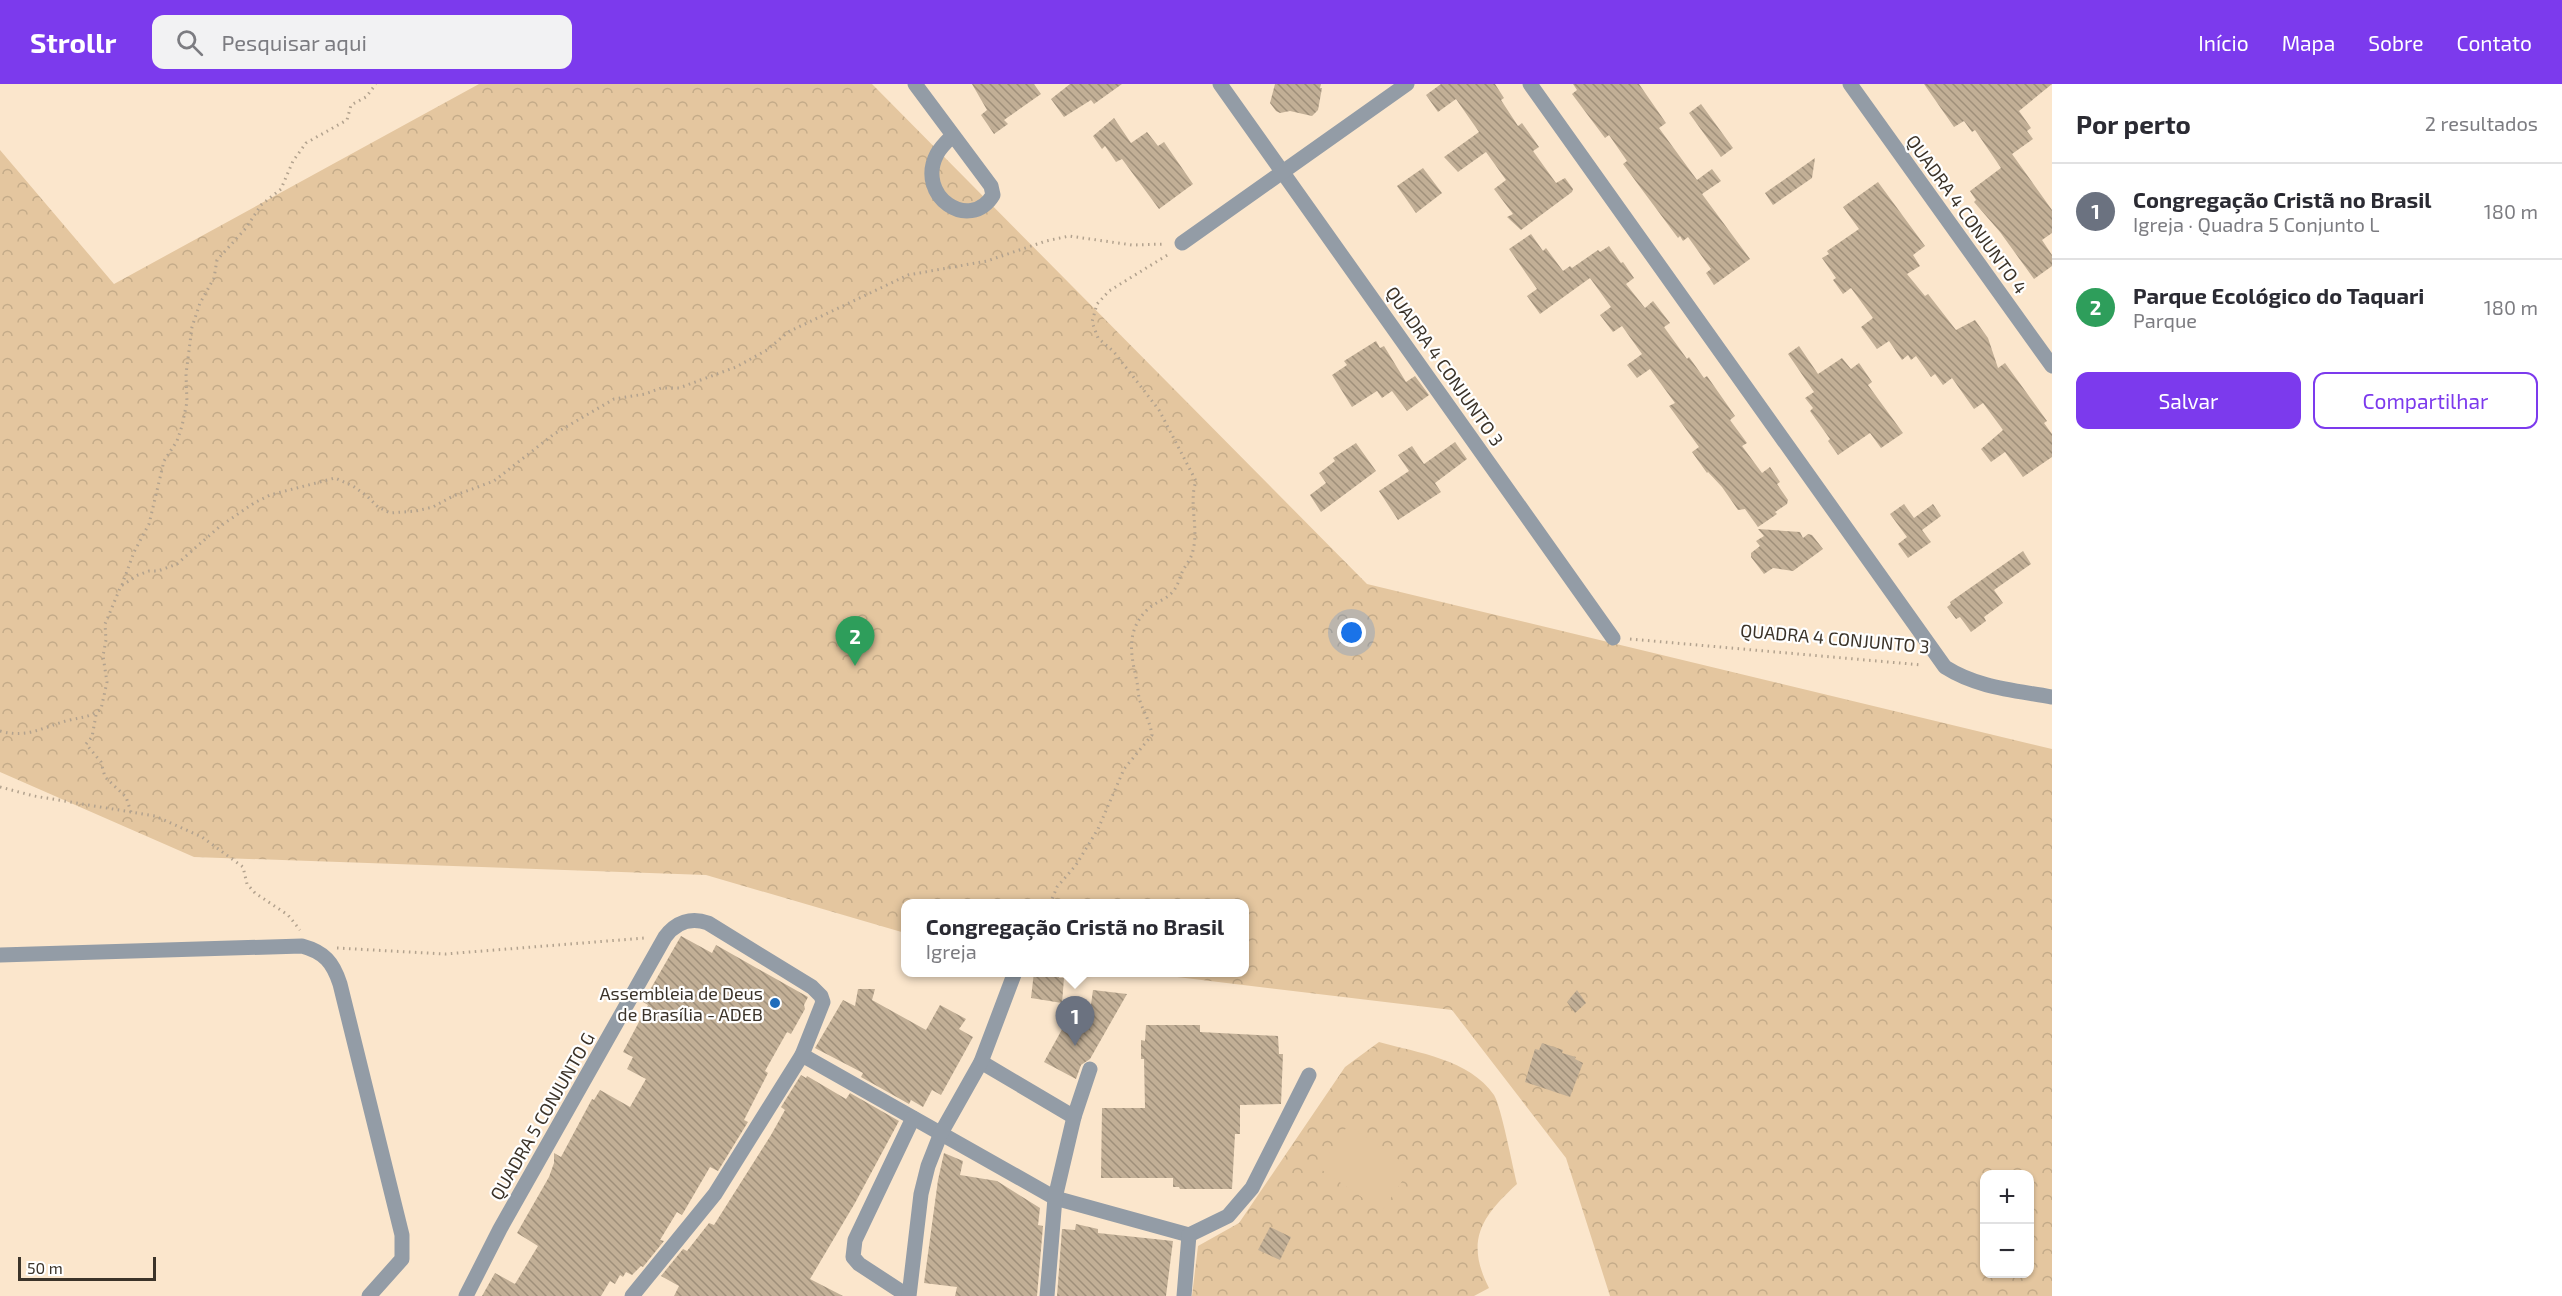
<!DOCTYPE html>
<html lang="pt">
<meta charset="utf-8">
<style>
:root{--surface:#fff;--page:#f2f2f3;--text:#2b2b33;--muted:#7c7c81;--line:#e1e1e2;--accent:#7c3aed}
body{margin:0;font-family:"Exo 2",sans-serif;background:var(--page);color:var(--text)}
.controls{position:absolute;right:18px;bottom:18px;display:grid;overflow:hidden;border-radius:12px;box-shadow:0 2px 4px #0004}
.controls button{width:54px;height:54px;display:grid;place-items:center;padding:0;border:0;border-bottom:2px solid var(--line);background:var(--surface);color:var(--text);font:30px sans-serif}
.scale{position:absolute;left:18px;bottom:15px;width:138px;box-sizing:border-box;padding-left:6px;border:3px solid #3b3329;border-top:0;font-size:16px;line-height:21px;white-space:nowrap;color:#3b3329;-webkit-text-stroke:4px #fff;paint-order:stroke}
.you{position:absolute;left:1352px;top:549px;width:21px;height:21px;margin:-15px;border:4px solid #fff;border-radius:50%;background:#1a73e8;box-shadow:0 0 0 9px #1a73e833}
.badge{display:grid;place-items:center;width:39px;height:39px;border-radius:50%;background:var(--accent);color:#fff;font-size:20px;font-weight:700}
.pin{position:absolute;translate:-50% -50px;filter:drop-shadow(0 2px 3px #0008)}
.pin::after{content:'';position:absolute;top:32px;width:21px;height:18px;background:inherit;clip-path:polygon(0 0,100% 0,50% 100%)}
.popup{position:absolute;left:901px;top:815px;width:348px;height:78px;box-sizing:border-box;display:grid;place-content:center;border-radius:12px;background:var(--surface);filter:drop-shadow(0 2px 4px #0005);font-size:20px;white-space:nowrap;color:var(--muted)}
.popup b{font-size:22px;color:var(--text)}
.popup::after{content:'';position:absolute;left:50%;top:100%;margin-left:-12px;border:12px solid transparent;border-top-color:var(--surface)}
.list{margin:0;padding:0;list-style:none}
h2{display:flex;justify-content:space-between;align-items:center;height:78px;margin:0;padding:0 24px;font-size:26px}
h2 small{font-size:20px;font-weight:400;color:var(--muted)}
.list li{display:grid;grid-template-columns:39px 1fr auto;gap:18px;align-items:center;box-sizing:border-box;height:96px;padding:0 24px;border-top:2px solid var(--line)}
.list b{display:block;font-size:22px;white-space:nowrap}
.list p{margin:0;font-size:20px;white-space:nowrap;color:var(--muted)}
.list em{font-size:20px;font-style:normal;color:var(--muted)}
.actions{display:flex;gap:12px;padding:18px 24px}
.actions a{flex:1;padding:14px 0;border:2px solid var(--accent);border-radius:12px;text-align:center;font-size:21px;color:var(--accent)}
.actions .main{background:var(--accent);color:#fff}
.icon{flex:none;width:33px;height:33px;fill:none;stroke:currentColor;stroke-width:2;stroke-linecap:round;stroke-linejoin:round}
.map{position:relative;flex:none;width:2052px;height:1212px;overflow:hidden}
header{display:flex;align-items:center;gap:36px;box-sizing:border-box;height:84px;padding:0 30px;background:var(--accent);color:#fff}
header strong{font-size:28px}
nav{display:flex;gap:33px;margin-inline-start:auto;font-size:21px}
.search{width:420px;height:54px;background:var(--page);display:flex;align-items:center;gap:15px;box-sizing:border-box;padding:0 21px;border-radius:12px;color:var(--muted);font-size:22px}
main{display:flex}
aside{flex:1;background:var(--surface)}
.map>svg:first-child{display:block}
.forest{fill:url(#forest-crowns);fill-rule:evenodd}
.garden{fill:#e4c69f}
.building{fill:url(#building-back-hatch)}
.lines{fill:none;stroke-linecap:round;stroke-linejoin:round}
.path{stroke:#b2a28e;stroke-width:3;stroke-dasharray:1.5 4.5;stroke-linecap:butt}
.street{stroke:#939ca6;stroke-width:15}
.poi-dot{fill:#1f6cbb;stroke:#fff;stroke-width:2}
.labels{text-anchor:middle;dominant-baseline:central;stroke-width:4.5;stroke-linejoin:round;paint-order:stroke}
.street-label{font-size:18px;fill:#3b3329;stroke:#fff}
.poi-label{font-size:18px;fill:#3b3329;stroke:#fff;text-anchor:end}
</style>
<header>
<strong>Strollr</strong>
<div class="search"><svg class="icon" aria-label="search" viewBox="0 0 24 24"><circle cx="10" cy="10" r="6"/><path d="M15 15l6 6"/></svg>Pesquisar aqui</div>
<nav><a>Início</a><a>Mapa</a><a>Sobre</a><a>Contato</a></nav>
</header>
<main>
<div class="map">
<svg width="2052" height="1212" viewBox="0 0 2052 1212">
<defs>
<pattern id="forest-crowns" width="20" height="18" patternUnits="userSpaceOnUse" patternTransform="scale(1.5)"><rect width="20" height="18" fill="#e4c69f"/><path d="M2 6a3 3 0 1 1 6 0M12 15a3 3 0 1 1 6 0" fill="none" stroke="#c4ab89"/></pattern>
<pattern id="building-back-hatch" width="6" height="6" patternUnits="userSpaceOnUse" patternTransform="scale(1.5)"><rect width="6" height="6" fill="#c2af96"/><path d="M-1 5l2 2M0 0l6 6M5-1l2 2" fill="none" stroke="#9f8f7a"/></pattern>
</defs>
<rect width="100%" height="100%" fill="#fbe6cc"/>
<g class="forest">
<path d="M479 0H872L1367 500 2052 665V1212H1610L1566 1074 1452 926 1144 889 1244 888V820H906L905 849 706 791 194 773 0 688V66L114 200ZM1984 1090H2030V1190H1984Z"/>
<path d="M1379 958C1418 969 1469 975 1494 1011 1501 1022 1513 1084 1517 1100 1481 1133 1465 1157 1489 1204L1474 1212H1192L1198 1162 1239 1139 1345 983Z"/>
</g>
<path class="garden" d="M1348 1041 1411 1084 1382 1127 1319 1084Z"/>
<g class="building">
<path d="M972 0H1034L1041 10 1004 36 1008 40 994 50 981 31 987 26Z"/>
<path d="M1070 0H1122L1094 20 1091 16 1064 33 1051 15Z"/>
<path d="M1275 0H1321L1320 4H1322L1318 26 1312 32 1290 27 1280 29 1276 27 1270 19Z"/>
<path d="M1441 0H1495L1504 14 1501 16 1518 42 1522 39 1539 63 1533 67 1556 99 1565 94 1573 105 1572 108 1521 146 1507 133 1513 130 1494 105 1506 96 1486 68 1458 88 1444 73 1479 48 1456 15 1438 28 1426 11Z"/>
<path d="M1573 0H1639L1666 39 1659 44 1697 96 1712 85 1721 97 1702 110 1750 175 1714 201 1706 189 1711 185 1688 153 1683 157 1680 152 1678 154 1643 107 1623 80 1627 77 1609 51 1605 54 1572 10 1577 6Z"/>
<path d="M1924 0H2052L2019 27 2031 44 2027 47 2033 55 2012 70 2052 126V149L2042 156 2052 171V182L2034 195 2000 148 1974 118 1976 116 1970 107 2001 84 1975 46 1972 48 1964 37 1954 43Z"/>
<path d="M1701 20 1733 64 1721 73 1689 29Z"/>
<path d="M1114 34 1131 59 1147 48 1158 62 1164 58 1193 100 1159 125 1122 75 1116 78 1105 62 1102 65 1093 52Z"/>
<path d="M1815 74 1812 94 1773 121 1765 109Z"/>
<path d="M1423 84 1442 109 1416 129 1397 102Z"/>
<path d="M1878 98 1925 162 1913 171 1920 182 1907 190 1925 212 1928 210 1956 246 1975 236 1988 254 1998 284 2005 279 2047 337 2044 339 2052 350V373L2023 393 2005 368 1991 378 1981 365 2003 346 1983 319 1974 325 1952 294 1943 301 1935 290 1931 293 1916 272 1911 276 1908 271 1902 276 1889 257 1877 265 1861 243 1873 234 1851 204 1843 210 1833 196 1836 194 1822 174 1829 170 1827 167 1859 145 1843 123Z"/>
<path d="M1531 150 1543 167 1546 164 1563 187 1570 182 1572 184 1598 166 1600 168 1609 162 1621 179 1623 178 1634 194 1626 200 1645 224 1653 217 1670 239 1664 243 1687 275 1689 273 1704 294 1707 292 1735 332 1730 336 1747 359 1742 362 1762 389 1770 383 1780 398 1777 400 1788 416 1787 420 1775 428 1777 430 1758 443 1745 425 1738 426 1722 403 1708 388 1707 389 1692 368 1699 363 1669 322 1675 319 1650 285 1637 294 1627 281 1642 270 1622 242 1613 248 1600 231 1611 223 1590 194 1540 230 1527 212 1537 205 1509 165Z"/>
<path d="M1376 257 1380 264 1384 262 1406 298 1415 292 1429 311 1407 327 1392 307 1382 314 1377 307 1352 323 1332 291 1347 281 1344 277Z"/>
<path d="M1799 262 1818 290 1842 274 1851 285 1859 279 1872 298 1868 301 1903 349 1881 364 1870 349 1838 371 1828 357 1830 355 1810 327 1813 324 1805 314 1814 308 1788 270Z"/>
<path d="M1455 358 1467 375 1435 399 1441 408 1398 436 1379 407 1409 387 1398 371 1412 362 1424 380Z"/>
<path d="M1356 359 1376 387 1321 428 1310 411 1326 399 1319 389 1335 377 1333 374Z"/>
<path d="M1904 420 1914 434 1933 420 1941 432 1922 446 1931 458 1908 474 1898 460 1907 453 1890 430Z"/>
<path d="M1758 445 1800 448 1803 454 1808 450 1812 451 1823 465 1793 487 1773 484 1764 490 1751 473V469L1760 462 1756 457 1764 452Z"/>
<path d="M2023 467 2031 480 1994 506 2003 519 1984 533 1986 537 1971 548 1960 533 1956 535 1947 523 1951 520 1950 518Z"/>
<path d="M681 852 712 869 716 861 808 913 804 921 805 925 791 950 787 948 765 987 768 989 744 1036 748 1038 718 1087 710 1083 682 1131 677 1128 660 1156 664 1157 643 1183 641 1182 632 1191 626 1188 623 1193 620 1191 615 1200 610 1197 601 1212H482L495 1189 515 1200 538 1162 517 1149 549 1093 554 1079V1069L561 1073 592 1015 594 1016 600 1006 630 1023 646 995 627 985 633 973 623 968 648 921 643 918Z"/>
<path d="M1034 888 1060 890 1059 894H1064L1062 919 1031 914Z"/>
<path d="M858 905H875L872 916 926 946 940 921 966 935 959 945 973 953 941 1011 932 1006 923 1023 911 1016 909 1020 861 993 863 989 815 964 843 916 855 922Z"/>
<path d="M1093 906 1127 910 1090 975 1081 981 1076 995 1044 978 1076 920 1090 928Z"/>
<path d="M1577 906 1586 919 1575 929 1567 918Z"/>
<path d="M1146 941H1200V948L1278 952 1279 970H1283L1281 1020 1240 1021V1050H1235L1232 1105H1180L1179 1103H1173V1094H1101L1102 1024H1145L1144 975H1141V956L1145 957Z"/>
<path d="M1542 959 1563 966 1562 969 1576 973 1575 975 1583 979 1570 1013 1525 998 1535 965 1539 966Z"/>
<path d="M801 991 806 994 807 992 846 1015 850 1009 899 1037 855 1119 810 1195 843 1212H674L679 1202 661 1192 683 1165 687 1167 709 1139 714 1141 771 1051 785 1026 781 1023Z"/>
<path d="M944 1069 963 1077 960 1091 997 1097 1040 1124 1038 1141 1043 1142 1037 1212H955L957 1203 924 1199 938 1096Z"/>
<path d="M1076 1140 1098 1145V1149L1173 1157 1166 1212H1057L1062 1145 1075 1146Z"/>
<path d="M1270 1143 1291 1153 1280 1176 1258 1166Z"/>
</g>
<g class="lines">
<g class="path">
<path d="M122 501 134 468 149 440 164 377 177 357 182 342 187 318 186 290 192 243 200 219 214 194 217 176 246 144 261 121 281 105 293 77 306 59 347 36 351 21 366 13 376 0"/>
<path d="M1630 555 1922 581"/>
<path d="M96 631 92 653 86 660 101 678 105 693 126 713 131 728"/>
<path d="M0 647C29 655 44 642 70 636 82 633 91 633 101 625L107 598 103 572 106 556 105 540 121 502 138 491 149 487H158L177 480 219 443 254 419 270 411 335 394 353 402 367 412 378 423 390 429 416 427 433 423 453 412 494 397 554 350 614 315 645 310 661 304H679L736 283 767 266 788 248 908 191 987 177 1046 157 1069 152 1132 161 1166 160"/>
<path d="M0 703 34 712 155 732 202 753 243 783 247 800 255 809 288 831 300 846"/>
<path d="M1050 820 1057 803 1076 781 1098 745 1124 685 1152 651C1150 637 1144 629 1140 617 1138 611 1138 604 1137 598 1131 571 1125 547 1148 525 1153 520 1161 517 1167 513 1178 505 1178 497 1183 486 1186 481 1190 476 1192 470 1200 445 1188 421 1196 397L1159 326 1114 268 1098 254 1092 238 1097 220 1109 207 1169 170"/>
<path d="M337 864 445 870 645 854"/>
</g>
<g class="street">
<path d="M915 0 991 102 993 111C970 149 915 112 937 70 940 64 947 57 952 52"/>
<path d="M1220 0 1613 554"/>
<path d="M1530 0 1945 583C1978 604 2014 606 2052 613"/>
<path d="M1850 0 2052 282"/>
<path d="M1182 159 1407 0"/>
<path d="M0 871 302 862C324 868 333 878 340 900L402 1151V1175L369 1212"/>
<path d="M802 971 1055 1114 1189 1151"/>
<path d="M981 978 1074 1033"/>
<path d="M1189 1151 1228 1132 1252 1104 1309 991"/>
<path d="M466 1212 500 1145 665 853C676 838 691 833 708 839L812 903 821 912 823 918 802 971 715 1110 632 1212"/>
<path d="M908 1212 859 1180 853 1173 855 1156 913 1034"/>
<path d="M909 1212 921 1110 928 1082 941 1049 981 978 1015 888"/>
<path d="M1047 1212 1055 1114 1074 1033 1090 985"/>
<path d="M1184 1212 1189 1151"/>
</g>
</g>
<circle class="poi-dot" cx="775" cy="919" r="6"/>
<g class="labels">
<g class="street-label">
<text transform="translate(1967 130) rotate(54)">QUADRA 4 CONJUNTO 4</text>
<text transform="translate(1445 282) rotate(55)">QUADRA 4 CONJUNTO 3</text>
<text transform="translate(1835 554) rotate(5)">QUADRA 4 CONJUNTO 3</text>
<text transform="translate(542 1032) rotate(-60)">QUADRA 5 CONJUNTO G</text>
</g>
<g class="poi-label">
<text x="763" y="909">Assembleia de Deus<tspan x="763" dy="21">de Brasília - ADEB</tspan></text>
</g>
</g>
</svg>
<div class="controls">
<button>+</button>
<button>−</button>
</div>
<div class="scale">50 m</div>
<div class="you"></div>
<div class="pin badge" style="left:1075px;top:962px;background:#6b7280">1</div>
<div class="popup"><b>Congregação Cristã no Brasil</b>Igreja</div>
<div class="pin badge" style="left:855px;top:582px;background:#2e9e5b">2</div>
</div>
<aside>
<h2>Por perto<small>2 resultados</small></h2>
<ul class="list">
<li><span class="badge" style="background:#6b7280">1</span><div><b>Congregação Cristã no Brasil</b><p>Igreja · Quadra 5 Conjunto L</p></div><em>180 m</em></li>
<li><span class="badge" style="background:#2e9e5b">2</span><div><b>Parque Ecológico do Taquari</b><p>Parque</p></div><em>180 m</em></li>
</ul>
<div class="actions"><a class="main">Salvar</a><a>Compartilhar</a></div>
</aside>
</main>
